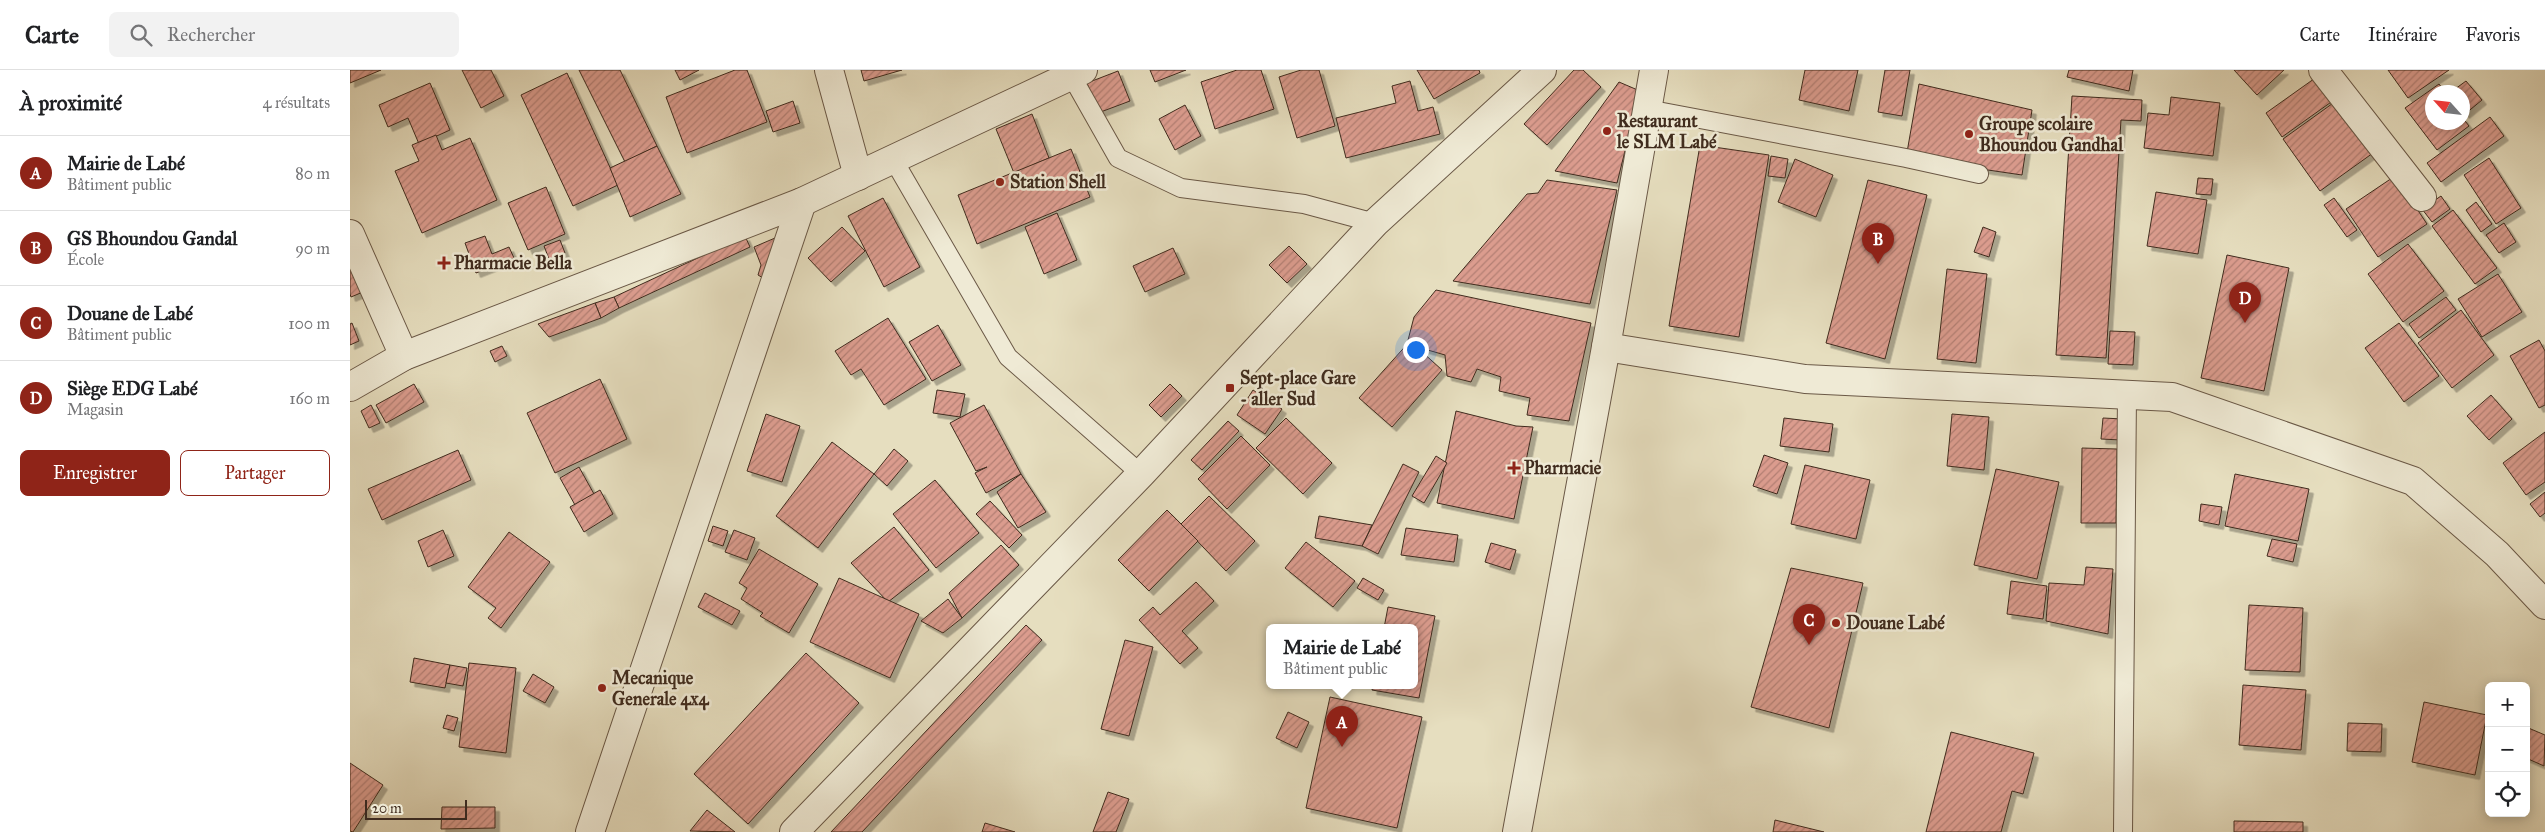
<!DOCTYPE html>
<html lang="fr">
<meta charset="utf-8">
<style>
:root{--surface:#fff;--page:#f2f2f2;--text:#202124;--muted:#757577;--line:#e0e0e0;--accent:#8f2418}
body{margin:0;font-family:"IM FELL Great Primer",serif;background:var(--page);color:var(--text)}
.controls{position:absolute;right:15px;bottom:15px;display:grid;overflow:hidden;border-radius:8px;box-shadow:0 2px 12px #0003}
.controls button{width:45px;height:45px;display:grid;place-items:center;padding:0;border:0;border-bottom:1px solid var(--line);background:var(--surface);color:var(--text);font:25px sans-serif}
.compass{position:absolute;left:2075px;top:15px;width:45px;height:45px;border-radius:50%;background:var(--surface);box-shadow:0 2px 12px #0003;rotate:297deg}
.scale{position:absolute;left:15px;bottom:12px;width:102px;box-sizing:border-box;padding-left:5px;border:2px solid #402c1e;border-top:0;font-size:14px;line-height:18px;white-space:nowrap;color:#402c1e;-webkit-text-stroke:4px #efead5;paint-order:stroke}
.you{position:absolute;left:1065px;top:279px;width:18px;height:18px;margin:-12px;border:4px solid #fff;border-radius:50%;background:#1a73e8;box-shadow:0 0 0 8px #1a73e833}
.badge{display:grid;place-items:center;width:32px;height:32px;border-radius:50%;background:var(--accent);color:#fff;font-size:16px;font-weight:700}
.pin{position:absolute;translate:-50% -41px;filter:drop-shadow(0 1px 2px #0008)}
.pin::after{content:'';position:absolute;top:26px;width:18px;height:15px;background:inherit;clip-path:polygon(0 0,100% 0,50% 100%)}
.popup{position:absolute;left:916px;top:554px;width:152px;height:65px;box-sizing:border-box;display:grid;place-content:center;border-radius:8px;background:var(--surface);filter:drop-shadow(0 1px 4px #0005);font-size:16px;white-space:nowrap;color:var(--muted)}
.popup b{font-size:19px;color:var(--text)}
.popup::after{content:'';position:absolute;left:50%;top:100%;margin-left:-10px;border:10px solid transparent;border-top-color:var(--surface)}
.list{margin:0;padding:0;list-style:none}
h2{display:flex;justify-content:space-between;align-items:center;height:65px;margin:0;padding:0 20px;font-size:21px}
h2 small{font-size:16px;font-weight:400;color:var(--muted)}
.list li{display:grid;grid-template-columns:32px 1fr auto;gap:15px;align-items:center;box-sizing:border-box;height:75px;padding:0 20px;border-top:1px solid var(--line)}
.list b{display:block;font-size:19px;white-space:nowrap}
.list p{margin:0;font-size:16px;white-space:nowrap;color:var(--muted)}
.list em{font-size:16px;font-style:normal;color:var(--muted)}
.actions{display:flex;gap:10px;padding:15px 20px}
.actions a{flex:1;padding:11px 0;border:1px solid var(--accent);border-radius:8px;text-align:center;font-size:18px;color:var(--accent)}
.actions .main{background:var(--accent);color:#fff}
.icon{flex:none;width:28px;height:28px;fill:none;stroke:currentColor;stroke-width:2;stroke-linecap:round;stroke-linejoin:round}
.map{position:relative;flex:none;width:2195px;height:762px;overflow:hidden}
header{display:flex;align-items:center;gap:30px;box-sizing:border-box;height:70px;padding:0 25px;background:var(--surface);border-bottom:1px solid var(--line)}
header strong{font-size:24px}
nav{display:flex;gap:28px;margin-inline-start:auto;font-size:18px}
.search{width:350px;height:45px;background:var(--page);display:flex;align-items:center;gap:12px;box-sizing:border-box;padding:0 18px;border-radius:8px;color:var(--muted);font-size:19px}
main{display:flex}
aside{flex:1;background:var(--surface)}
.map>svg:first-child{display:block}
.building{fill:url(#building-hatch);stroke:#402c1e;filter:url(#shadow)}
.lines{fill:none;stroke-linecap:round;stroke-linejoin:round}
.lane-casing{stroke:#6a5846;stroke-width:20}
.street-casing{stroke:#6a5846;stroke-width:30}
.lane{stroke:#efead5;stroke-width:18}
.street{stroke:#efead5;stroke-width:28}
.poi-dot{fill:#8f2418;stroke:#efead5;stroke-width:2}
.labels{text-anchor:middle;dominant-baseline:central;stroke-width:5;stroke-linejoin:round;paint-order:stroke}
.poi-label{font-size:18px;font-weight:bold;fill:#402c1e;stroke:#efead5;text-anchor:start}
</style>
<header>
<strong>Carte</strong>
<div class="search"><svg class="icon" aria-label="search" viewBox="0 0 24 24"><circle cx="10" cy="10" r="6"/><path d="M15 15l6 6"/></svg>Rechercher</div>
<nav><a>Carte</a><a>Itinéraire</a><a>Favoris</a></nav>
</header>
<main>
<aside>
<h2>À proximité<small>4 résultats</small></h2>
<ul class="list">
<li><span class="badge">A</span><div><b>Mairie de Labé</b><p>Bâtiment public</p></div><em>80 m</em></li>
<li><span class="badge">B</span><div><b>GS Bhoundou Gandal</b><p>École</p></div><em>90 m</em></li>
<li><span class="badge">C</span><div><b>Douane de Labé</b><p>Bâtiment public</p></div><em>100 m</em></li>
<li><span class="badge">D</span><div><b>Siège EDG Labé</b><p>Magasin</p></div><em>160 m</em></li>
</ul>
<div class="actions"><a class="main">Enregistrer</a><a>Partager</a></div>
</aside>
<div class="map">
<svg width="2195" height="762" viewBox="0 0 2195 762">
<defs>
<pattern id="building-hatch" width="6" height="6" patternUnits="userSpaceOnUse" patternTransform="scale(1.25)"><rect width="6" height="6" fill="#db9c8e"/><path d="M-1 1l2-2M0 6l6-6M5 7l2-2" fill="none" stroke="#b37f73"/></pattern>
<filter id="shadow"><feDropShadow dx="4.5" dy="4.5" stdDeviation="0" flood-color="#0004"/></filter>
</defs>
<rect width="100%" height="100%" fill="#e6debf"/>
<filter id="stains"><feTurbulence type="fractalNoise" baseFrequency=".004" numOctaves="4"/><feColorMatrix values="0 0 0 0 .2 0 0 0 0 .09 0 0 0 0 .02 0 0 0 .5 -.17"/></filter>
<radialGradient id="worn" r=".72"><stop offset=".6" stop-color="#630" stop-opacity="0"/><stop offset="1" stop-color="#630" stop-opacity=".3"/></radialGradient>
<g class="building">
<path d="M0 0H31L0 13Z"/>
<path d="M112 0H141L154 26 131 38Z"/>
<path d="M229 0H270L307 76 275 92Z"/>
<path d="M325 0H349L330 10Z"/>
<path d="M385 0H397L417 52 337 83 316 27Z"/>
<path d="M511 0H552L514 11Z"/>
<path d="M800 0H836L805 12Z"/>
<path d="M887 0H911L924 39 865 59 851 12Z"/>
<path d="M951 0H969L985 56 947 68 929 7Z"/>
<path d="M1067 0H1129L1130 3 1084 29Z"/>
<path d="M1224 0H1233L1251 17 1197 75 1174 54Z"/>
<path d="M1455 0H1508L1499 41 1449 30Z"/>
<path d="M1535 0H1560L1552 46 1528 42Z"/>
<path d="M1719 0H1783L1779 21 1717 7Z"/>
<path d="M1884 0H1934L1907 25Z"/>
<path d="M2038 0H2099L2058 28Z"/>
<path d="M768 1 780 31 748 43 737 13Z"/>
<path d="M217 3 268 115 223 136 171 25Z"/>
<path d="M1968 6 1984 30 1932 67 1916 43Z"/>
<path d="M1060 11 1068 41 1083 37 1090 64 996 88 986 48 1046 33 1042 16Z"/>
<path d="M2116 11 2132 30 2115 44 2112 41V22H2101Z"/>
<path d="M1269 12 1290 21 1267 113 1205 101Z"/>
<path d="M80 13 100 60 69 74 58 48 38 57 29 35Z"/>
<path d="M1569 14 1682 40 1672 105 1556 88Z"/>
<path d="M2089 14 2095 22H2082V52H2112V47L2119 56 2087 80 2055 38Z"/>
<path d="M1722 26 1792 30 1791 51 1771 50 1756 288 1706 285Z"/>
<path d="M1821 27 1870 33 1863 86 1794 78 1798 43 1819 45Z"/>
<path d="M443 31 450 53 423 62 416 41Z"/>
<path d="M1986 31 2023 83 1970 121 1933 69Z"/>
<path d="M835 35 851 66 825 80 809 49Z"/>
<path d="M682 44 699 88 664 103 646 59Z"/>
<path d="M2140 47 2154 66 2091 112 2077 93Z"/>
<path d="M86 65 92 80 120 68 147 130 72 163 45 101 69 91 62 75Z"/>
<path d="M1350 75 1419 85 1389 267 1319 256Z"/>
<path d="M307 76 331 124 280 147 260 98Z"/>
<path d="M721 79 740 127 627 174 608 125Z"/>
<path d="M1421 86 1438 89 1435 108 1418 106Z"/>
<path d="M2139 88 2171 138 2146 154 2114 105Z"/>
<path d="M1445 89 1483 105 1466 147 1428 132Z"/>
<path d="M2045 106 2077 154 2028 187 1996 139Z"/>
<path d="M1848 108 1863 109 1861 125 1846 124Z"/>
<path d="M1197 110 1267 120 1240 234 1103 211 1177 124 1188 123Z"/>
<path d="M1518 110 1577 125 1535 289 1476 273Z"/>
<path d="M196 117 215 164 178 180 158 133Z"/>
<path d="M1806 122 1857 130 1848 184 1797 176Z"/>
<path d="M2091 126 2100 139 2082 152 2072 139Z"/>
<path d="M533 128 570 197 534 217 498 146Z"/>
<path d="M1984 128 2007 160 1997 167 1974 135Z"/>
<path d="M2126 132 2142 154 2131 162 2116 140Z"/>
<path d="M2103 140 2147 198 2125 214 2082 156Z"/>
<path d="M707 143 727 190 694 204 675 157Z"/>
<path d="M2154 153 2166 172 2149 183 2136 165Z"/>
<path d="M492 157 515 181 481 212 458 188Z"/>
<path d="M1633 157 1646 162 1639 187 1624 182Z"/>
<path d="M135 166 142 184 159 177 164 188 126 203 115 173Z"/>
<path d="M395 166 400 177 269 238 264 227Z"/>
<path d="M425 168 427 187 418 211 408 205 411 195 404 177Z"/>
<path d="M210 170 215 183 199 189 194 176Z"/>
<path d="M2058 174 2094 221 2053 252 2018 204Z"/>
<path d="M939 176 957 194 937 213 919 195Z"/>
<path d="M823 178 835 204 795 222 783 196Z"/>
<path d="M1877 185 1939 198 1914 321 1851 308Z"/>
<path d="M0 191 13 222 1 227 0 224Z"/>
<path d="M1597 199 1637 204 1626 293 1587 289Z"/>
<path d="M2148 204 2172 242 2132 267 2108 229Z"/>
<path d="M1086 220 1241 253 1219 351 1177 345 1180 328 1149 321 1151 307 1127 299 1121 312 1097 306 1095 285 1057 274 1064 247Z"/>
<path d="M264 227 269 238 251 248 245 233Z"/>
<path d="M2096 227 2106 240 2069 268 2059 254Z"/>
<path d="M245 233 251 248 199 267 188 254Z"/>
<path d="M2111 240 2144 285 2102 318 2068 273Z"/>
<path d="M538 248 576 309 534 335 511 299 501 305 485 281Z"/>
<path d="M2 253 9 271 0 275V254Z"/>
<path d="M2049 253 2089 306 2054 332 2015 278Z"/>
<path d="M588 255 611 295 582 311 559 272Z"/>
<path d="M1760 261 1785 262 1783 295 1758 294Z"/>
<path d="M2189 270 2195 281V335L2189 338 2160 286Z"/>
<path d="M1060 271 1092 300 1042 357 1009 328Z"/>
<path d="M152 276 157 286 145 292 140 281Z"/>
<path d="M250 309 277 369 205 403 177 343Z"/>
<path d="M64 314 74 332 36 353 26 335Z"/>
<path d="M820 314 832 326 811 347 799 335Z"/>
<path d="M587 320 615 324 610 347 583 343Z"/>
<path d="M903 320 932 339 915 364 887 345Z"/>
<path d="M2141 325 2162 349 2139 370 2117 346Z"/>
<path d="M21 335 30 353 19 358 11 341Z"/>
<path d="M634 335 671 404 636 423 625 403 637 397 626 401 600 353Z"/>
<path d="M1106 341 1166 356 1183 357 1164 449 1087 433Z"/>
<path d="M416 344 450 356 432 412 397 401Z"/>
<path d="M1602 344 1639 347 1634 400 1597 396Z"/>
<path d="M936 348 982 393 953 424 906 378Z"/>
<path d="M1434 348 1483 354 1479 382 1430 376Z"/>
<path d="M1753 348 1773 349 1771 370 1751 369Z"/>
<path d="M878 351 889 361 852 400 841 390Z"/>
<path d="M2195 362V412L2176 425 2153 393Z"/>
<path d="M891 366 920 395 877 439 848 409Z"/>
<path d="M482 372 524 404 468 478 426 446Z"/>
<path d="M1732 378 1767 379 1766 453H1731Z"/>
<path d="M544 379 558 391 537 416 524 404Z"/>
<path d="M108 380 121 410 32 450 18 419Z"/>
<path d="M1414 385 1438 393 1427 424 1403 416Z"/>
<path d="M1086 386 1097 393 1074 433 1062 426Z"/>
<path d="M1053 394 1069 402 1028 484 1012 476Z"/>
<path d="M1455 395 1520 410 1506 469 1441 454Z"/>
<path d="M229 397 244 424 225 435 210 408Z"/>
<path d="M1646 399 1709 412 1687 509 1624 495Z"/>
<path d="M671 404 696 442 668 458 647 422Z"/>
<path d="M1885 404 1959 419 1948 471 1875 456Z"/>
<path d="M585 410 629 463 586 498 543 444Z"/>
<path d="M250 420 263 444 234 462 220 437Z"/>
<path d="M2195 422V443L2190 447 2180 434Z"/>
<path d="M859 426 905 471 876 501 831 454Z"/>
<path d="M640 431 672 465 659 478 626 444Z"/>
<path d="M1851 434 1872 437 1869 455 1849 451Z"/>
<path d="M817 440 848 471 799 521 768 490Z"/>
<path d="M969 446 1022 455 1012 476 965 468Z"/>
<path d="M363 456 378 461 373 476 358 471Z"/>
<path d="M544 457 579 500 538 532 501 493Z"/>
<path d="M1056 458 1108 465 1104 492 1051 485Z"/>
<path d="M93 460 104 486 78 497 68 471Z"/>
<path d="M384 460 405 468 397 490 375 482Z"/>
<path d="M159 462 200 492 151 558 138 548 146 538 118 517Z"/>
<path d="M1922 469 1947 474 1943 492 1917 486Z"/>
<path d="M956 472 1005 511 983 537 935 498Z"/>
<path d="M1141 473 1166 480 1160 500 1135 492Z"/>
<path d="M651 475 669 495 612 548 599 523Z"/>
<path d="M409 479 468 514 439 563 410 546 413 543 391 529 397 518 389 513Z"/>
<path d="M1736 497 1763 499 1758 564 1696 551 1699 513 1734 515Z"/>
<path d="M1441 498 1513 513 1479 658 1401 637Z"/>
<path d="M489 508 569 544 540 608 460 572Z"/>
<path d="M1013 508 1034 520 1028 530 1007 518Z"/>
<path d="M1661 511 1697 516 1693 549 1657 544Z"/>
<path d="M846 512 864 531 832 561 848 578 830 594 789 550 803 537 810 545Z"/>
<path d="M355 523 390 541 382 555 348 537Z"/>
<path d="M598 529 612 548 593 563 571 551Z"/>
<path d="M1899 535 1953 538 1950 602 1895 600Z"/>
<path d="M1038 537 1085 546 1069 628 1022 620 1023 616H1064V558H1034Z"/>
<path d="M676 555 692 570 512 762H481Z"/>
<path d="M775 570 803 577 779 666 751 659Z"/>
<path d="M456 583 509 633 398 754 344 704Z"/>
<path d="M64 588 100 595 95 618 60 612Z"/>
<path d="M119 593 166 598 156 683 109 677Z"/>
<path d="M100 595 117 598 113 616 96 613Z"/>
<path d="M183 604 204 617 195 633 173 621Z"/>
<path d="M1893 615 1956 620 1951 680 1889 675Z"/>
<path d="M980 627 1072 647 1047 758 956 738Z"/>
<path d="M2074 632 2137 645 2125 705 2062 692Z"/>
<path d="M938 642 959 652 947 678 926 668Z"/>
<path d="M97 645 108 648 104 661 93 658Z"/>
<path d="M1998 653 2032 654 2031 682 1997 681Z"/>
<path d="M2176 657 2195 665 2194 696 2176 688Z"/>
<path d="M1601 662 1684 683 1673 724 1662 721 1651 762H1576Z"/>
<path d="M0 693 33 715 3 762 0 761Z"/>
<path d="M758 722 779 729 766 762H743Z"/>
<path d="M92 737H145V758L91 759Z"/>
<path d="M357 740 385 762 340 761Z"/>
<path d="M1425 750 1474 762H1423Z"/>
<path d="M1884 751 1953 752V762H1884Z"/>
<path d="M635 753 665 762H632Z"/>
</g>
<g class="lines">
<g class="lane-casing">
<g id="lane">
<path d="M721 5 768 88 831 118 954 134 1025 153"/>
<path d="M1297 39 1556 88 1629 104"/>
<path d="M543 89 658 287 791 404"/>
<path d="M1773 762 1777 325"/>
</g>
</g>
<g class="street-casing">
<g id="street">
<path d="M479 0 508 106"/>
<path d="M1973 0 2072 127"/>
<path d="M0 164 54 286"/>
<path d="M1256 277 1455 309 1822 327 2063 411 2147 484 2195 535"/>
<path d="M0 317 54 286 452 132 733 0"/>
<path d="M240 762 452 132"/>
<path d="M444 762 791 404 1025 153 1192 0"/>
<path d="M1167 762 1256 277 1304 0"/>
</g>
</g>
<use href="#lane" class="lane"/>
<use href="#street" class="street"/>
</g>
<g class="poi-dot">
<circle cx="1257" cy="61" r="5"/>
<circle cx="1619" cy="64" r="5"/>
<circle cx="650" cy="112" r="5"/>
<path d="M91.5 185.5h5v5h5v5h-5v5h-5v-5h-5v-5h5z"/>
<rect x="875" y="313" width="10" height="10" rx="2.5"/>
<path d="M1161.5 390.5h5v5h5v5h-5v5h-5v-5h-5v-5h5z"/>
<circle cx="1486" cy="553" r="5"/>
<circle cx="252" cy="618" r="5"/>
</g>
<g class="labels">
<g class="poi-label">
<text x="1267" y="51">Restaurant<tspan x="1267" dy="21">le SLM Labé</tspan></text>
<text x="1629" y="54">Groupe scolaire<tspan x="1629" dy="21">Bhoundou Gandhal</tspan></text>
<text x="660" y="112">Station Shell</text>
<text x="104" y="193">Pharmacie Bella</text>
<text x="890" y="308">Sept-place Gare<tspan x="890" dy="21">- aller Sud</tspan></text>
<text x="1174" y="398">Pharmacie</text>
<text x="1496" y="553">Douane Labé</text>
<text x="262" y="608">Mecanique<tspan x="262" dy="21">Generale 4x4</tspan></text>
</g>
</g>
<rect width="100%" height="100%" filter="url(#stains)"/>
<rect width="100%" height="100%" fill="url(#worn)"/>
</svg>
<div class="controls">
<button>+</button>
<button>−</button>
<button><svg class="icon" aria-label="locate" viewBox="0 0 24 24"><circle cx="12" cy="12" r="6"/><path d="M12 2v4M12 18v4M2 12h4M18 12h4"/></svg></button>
</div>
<svg class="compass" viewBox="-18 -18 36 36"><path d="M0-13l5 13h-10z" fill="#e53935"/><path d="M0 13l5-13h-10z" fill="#757577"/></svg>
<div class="scale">20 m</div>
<div class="you"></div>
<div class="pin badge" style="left:992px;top:677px">A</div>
<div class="popup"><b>Mairie de Labé</b>Bâtiment public</div>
<div class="pin badge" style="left:1528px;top:194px">B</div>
<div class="pin badge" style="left:1459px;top:575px">C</div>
<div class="pin badge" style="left:1895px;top:253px">D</div>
</div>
</main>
